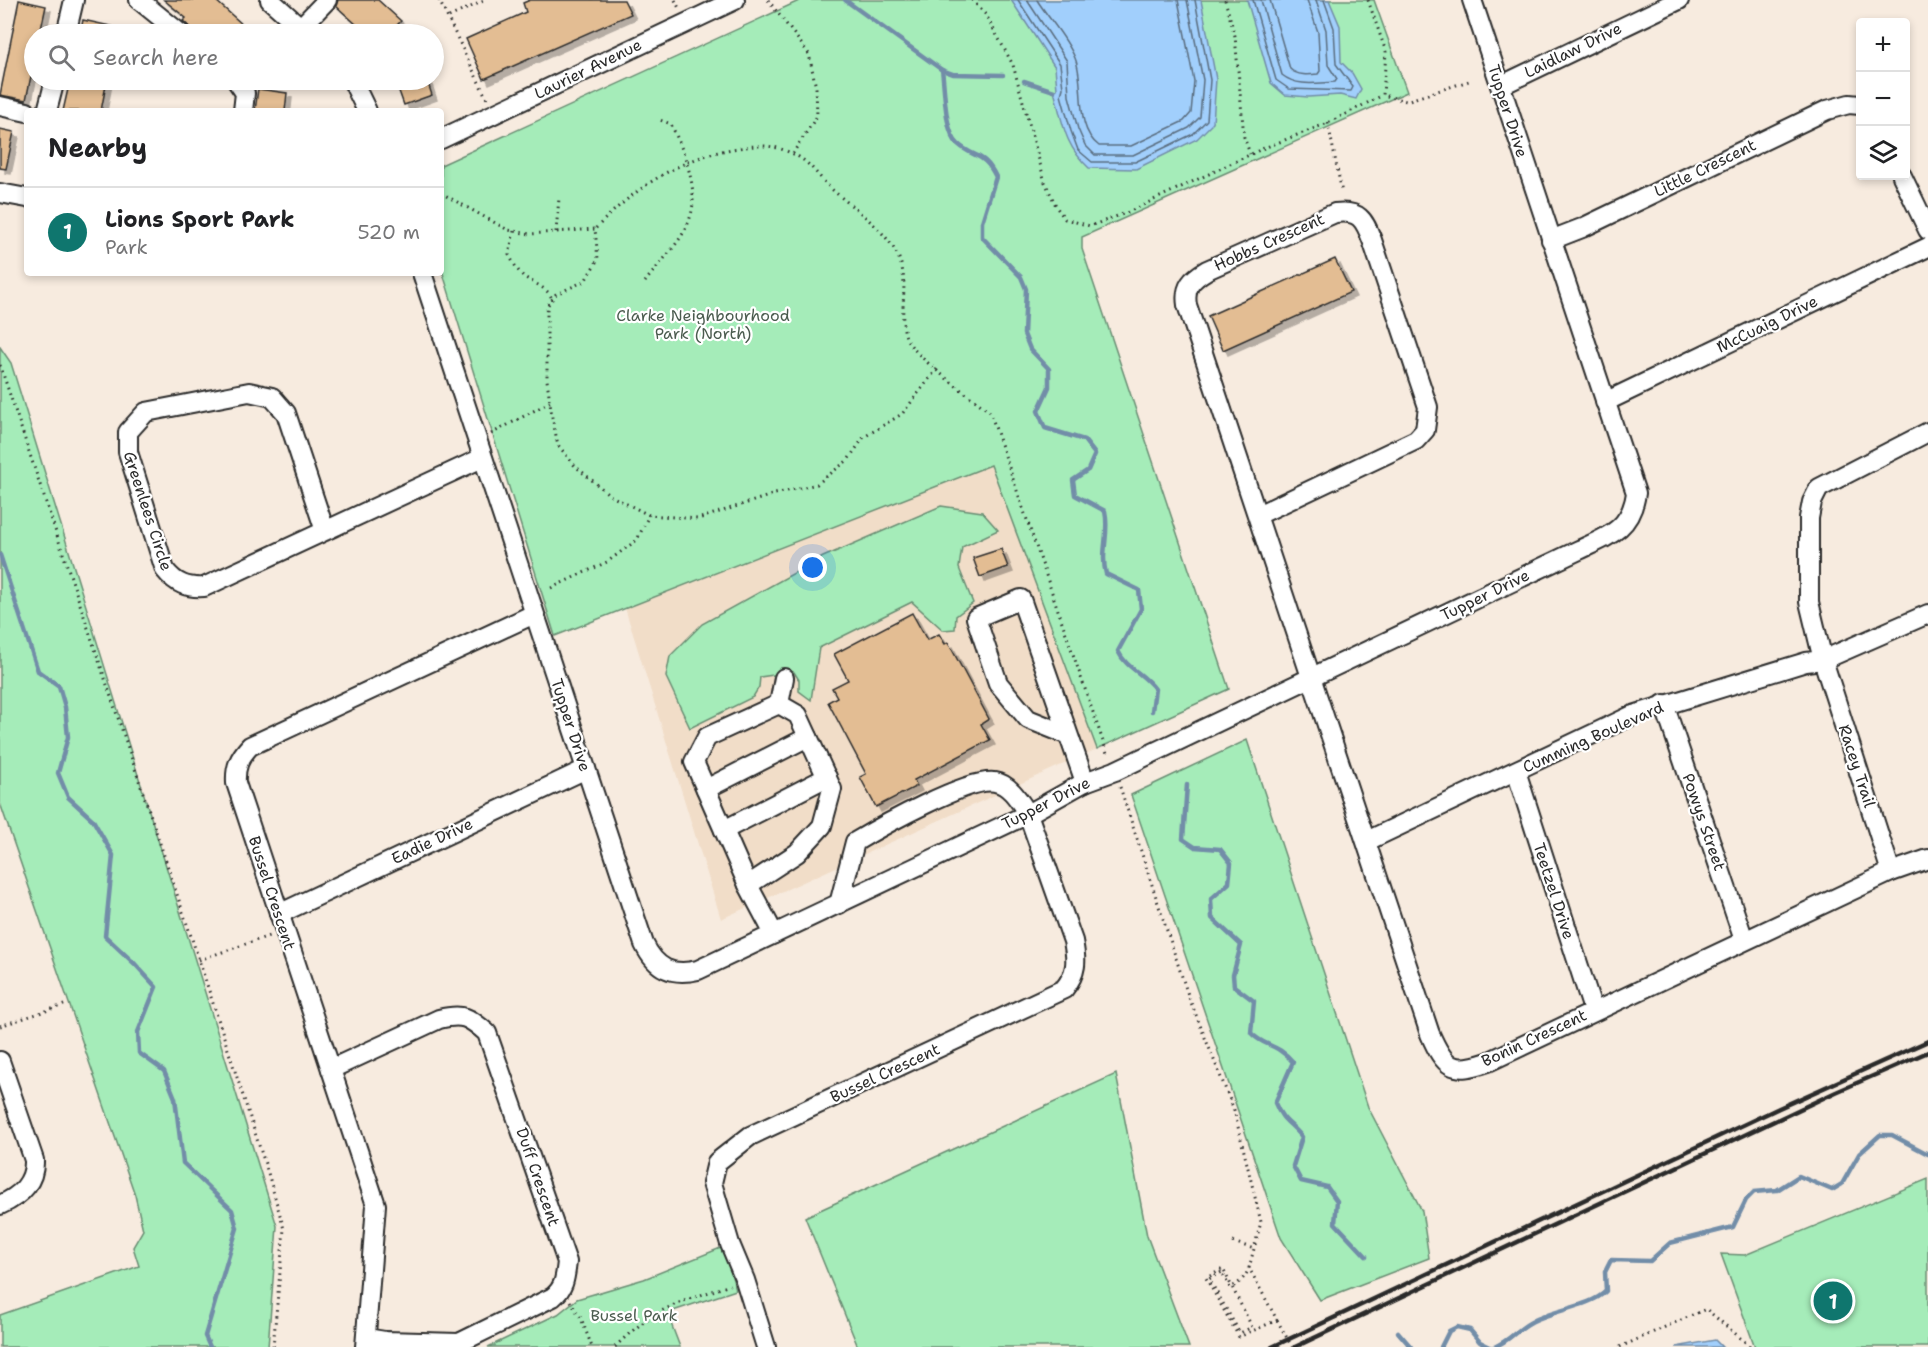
<!DOCTYPE html>
<meta charset="utf-8">
<style>
:root{--surface:#fff;--page:#f2f2f2;--text:#202124;--muted:#757577;--line:#e0e0e0;--accent:#0f766e}
body{margin:0;font-family:"Shantell Sans",sans-serif;background:var(--page);color:var(--text)}
.controls{position:absolute;right:18px;top:18px;display:grid;overflow:hidden;border-radius:6px;box-shadow:0 3px 9px #0003}
.controls button{width:54px;height:54px;display:grid;place-items:center;padding:0;border:0;border-bottom:2px solid var(--line);background:var(--surface);color:var(--text);font:30px sans-serif}
.you{position:absolute;left:813px;top:568px;width:21px;height:21px;margin:-15px;border:4px solid #fff;border-radius:50%;background:#1a73e8;box-shadow:0 0 0 9px #1a73e833}
.badge{display:grid;place-items:center;width:39px;height:39px;border-radius:50%;background:var(--accent);color:#fff;font-size:20px;font-weight:700}
.pin{position:absolute;translate:-50% -50%;border:3px solid #fff;box-shadow:0 2px 6px #0006}
.list{margin:0;padding:0;list-style:none}
h2{display:flex;justify-content:space-between;align-items:center;height:78px;margin:0;padding:0 24px;font-size:26px}
h2 small{font-size:20px;font-weight:400;color:var(--muted)}
.list li{display:grid;grid-template-columns:39px 1fr auto;gap:18px;align-items:center;box-sizing:border-box;height:90px;padding:0 24px;border-top:2px solid var(--line)}
.list b{display:block;font-size:22px;white-space:nowrap}
.list p{margin:0;font-size:20px;white-space:nowrap;color:var(--muted)}
.list em{font-size:20px;font-style:normal;color:var(--muted)}
.icon{flex:none;width:33px;height:33px;fill:none;stroke:currentColor;stroke-width:2;stroke-linecap:round;stroke-linejoin:round}
.map{position:relative;flex:none;width:1928px;height:1347px;overflow:hidden}
.search{position:absolute;background:var(--surface);box-shadow:0 3px 9px #0003;left:24px;top:24px;width:420px;height:66px;display:flex;align-items:center;gap:15px;box-sizing:border-box;padding:0 21px;border-radius:33px;color:var(--muted);font-size:22px}
.panel{position:absolute;background:var(--surface);box-shadow:0 3px 9px #0003;left:24px;top:108px;width:420px;height:168px;border-radius:6px}
.map>svg:first-child{display:block}
.built{fill:#f1ddc8}
.green{fill:#a5ecb9;stroke:#688c72;stroke-width:1.5}
.water{fill:#a1cffc;stroke:#728da8;stroke-width:1.5}
.lines{fill:none;stroke-linecap:round;stroke-linejoin:round}
.shore{stroke:#5a6d7f;stroke-width:1.5}
.stream{stroke:#728da8;stroke-width:4.5}
.building{fill:#e3bd93;stroke:#2b2b2b;stroke-width:1.5;filter:url(#shadow)}
.minor-casing{stroke:#2b2b2b;stroke-width:22}
.path{stroke:#2b2b2b;stroke-width:3;stroke-dasharray:1.5 4.5;stroke-linecap:butt}
.minor{stroke:#fff;stroke-width:18}
.rail{stroke:#2b2b2b;stroke-width:4.5}
.path-bridge{stroke:#2b2b2b;stroke-width:3;stroke-dasharray:1.5 4.5;stroke-linecap:butt}
.labels{text-anchor:middle;dominant-baseline:central;stroke-width:4.5;stroke-linejoin:round;paint-order:stroke}
.street-label{font-size:16px;fill:#2b2b2b;stroke:#fff}
.park-label{font-size:16px;fill:#4a5b4e;stroke:#fff}
</style>
<div class="map">
<svg width="1928" height="1347" viewBox="0 0 1928 1347">
<defs>
<filter id="shadow"><feDropShadow dx="5" dy="5" stdDeviation="0" flood-color="#0004"/></filter>
</defs>
<rect width="100%" height="100%" fill="#f7ebdf"/>
<filter id="ink" filterUnits="userSpaceOnUse"><feTurbulence type="fractalNoise" baseFrequency=".0167" numOctaves="2"/><feDisplacementMap in="SourceGraphic" scale="12" xChannelSelector="R" yChannelSelector="G"/><feConvolveMatrix kernelMatrix="1 2 1 2 8 2 1 2 1" color-interpolation-filters="sRGB"/></filter>
<g filter="url(#ink)">
<path class="built" d="M991 464 1097 749 721 919 625 608Z"/>
<g class="green">
<path d="M801 0H1374L1407 92 1082 237V249L1229 689 1097 749 991 465 555 636 441 267V165Z"/>
<path d="M0 347 11 363 277 1226 268 1347H0V1315L139 1266 133 1247 143 1230 135 1195 0 803Z"/>
<path d="M941 506 982 512 998 530 962 547 959 568 973 603 956 616 955 629 943 630 912 602 819 648 811 700 799 691V680L794 672 760 677 759 687 753 697 690 728 666 677 670 656 702 624 823 557Z"/>
<path d="M1247 740 1368 1107 1422 1211 1429 1258 1320 1300 1281 1238 1131 795Z"/>
<path d="M1116 1074 1147 1236 1189 1347H858L805 1217Z"/>
<path d="M1928 1179V1347H1755L1721 1254 1745 1255Z"/>
<path d="M723 1247 736 1290 667 1313 680 1347H488L558 1314 577 1299 644 1279Z"/>
</g>
<g class="water">
<path d="M1011 0H1201L1216 79 1213 123 1197 139 1136 169 1089 168C1064 145 1063 123 1054 91L1057 89 1055 67Z"/>
<path d="M1247 0H1329L1340 26 1341 62 1352 73 1361 89 1356 99 1340 95 1308 97 1285 95 1271 83Z"/>
<path d="M1715 1340 1722 1347H1676Z"/>
</g>
<g class="lines">
<g class="shore">
<path d="M1018 0 1060 64 1063 88 1061 95 1071 131 1078 150 1092 162H1135L1193 134 1207 120 1210 80 1195 0"/>
<path d="M1027 0 1067 61 1069 96 1078 129 1085 145 1095 155H1133L1189 128 1200 117 1203 80 1187 0"/>
<path d="M1037 0C1049 19 1067 38 1075 58 1086 85 1073 126 1099 146H1131L1184 121 1191 113 1194 81 1178 0"/>
<path d="M1253 0 1276 80 1289 89 1351 91 1353 87 1336 64 1334 28 1324 0"/>
<path d="M1261 0 1282 75C1297 87 1316 83 1335 82L1337 79 1328 65 1326 30 1316 0"/>
<path d="M1270 0 1290 69C1297 76 1309 75 1318 74L1320 71 1318 32 1307 0"/>
</g>
<g class="stream">
<path d="M845 0 942 70 953 74 1003 75"/>
<path d="M942 70C945 89 944 131 958 144 975 159 984 152 996 177L982 222V237L1021 277 1026 289 1024 334 1030 349 1049 369V387L1038 411 1045 428 1084 440 1095 454 1088 470 1073 480 1075 495 1105 511C1110 533 1100 553 1106 574L1139 590 1141 609 1118 651C1126 668 1143 673 1155 689L1152 711"/>
<path d="M1024 81 1054 91"/>
<path d="M0 555 38 671 59 686 65 707 68 737 58 773 68 797 93 820 113 855 105 936 135 964 156 987 138 1032 139 1053 164 1071 175 1098 183 1163 232 1210 237 1228 205 1336 210 1347"/>
<path d="M1187 785 1183 839 1195 847 1220 849 1231 863 1229 883 1211 899 1212 918 1241 945 1233 975 1234 986 1254 1001 1251 1033C1264 1047 1277 1043 1293 1062L1275 1103C1282 1121 1291 1123 1302 1137L1293 1166 1301 1181 1327 1187 1337 1201 1335 1223 1366 1256"/>
<path d="M1398 1332 1411 1347"/>
<path d="M1441 1347 1449 1331 1457 1327 1470 1330 1480 1342 1490 1347"/>
<path d="M1494 1347C1510 1341 1518 1328 1533 1321 1554 1310 1592 1306 1606 1291L1605 1272 1611 1260 1650 1261 1670 1243 1733 1227 1746 1200 1754 1192 1777 1190 1799 1176 1832 1190 1842 1184 1859 1154 1880 1135H1892L1928 1154"/>
</g>
</g>
<g class="building">
<path d="M19 0 46 6 40 34H34V62L26 100 0 95Z"/>
<path d="M164 0H215L253 34H198L183 21 186 18Z"/>
<path d="M338 0H378L401 21 388 34H367L336 6Z"/>
<path d="M530 0H624L631 14 484 79 466 39 526 12 523 3Z"/>
<path d="M83 20 124 29 123 34H80Z"/>
<path d="M70 80H107L101 111H63Z"/>
<path d="M395 80H427L432 95 404 105Z"/>
<path d="M258 89 287 93 285 111H255Z"/>
<path d="M0 129 14 132 6 169 0 168Z"/>
<path d="M1335 259 1351 292 1223 350 1208 316Z"/>
<path d="M1001 549 1008 567 980 577 973 558Z"/>
<path d="M912 613 927 640 939 634 945 644 948 642 989 719 981 724 990 740 914 780 917 786 876 807 860 777 866 774 828 702 837 697 832 688 848 680 834 654Z"/>
</g>
<g class="lines">
<g class="minor-casing">
<g id="minor">
<path d="M139 0 181 34"/>
<path d="M270 0 308 34"/>
<path d="M300 28 327 0"/>
<path d="M66 34 74 0"/>
<path d="M236 80 245 93 243 111"/>
<path d="M352 80 367 111"/>
<path d="M1500 86 1679 0"/>
<path d="M0 106 27 112"/>
<path d="M47 111 55 80"/>
<path d="M441 139 735 0"/>
<path d="M1902 176 1928 230"/>
<path d="M0 193 27 198"/>
<path d="M1551 240 1582 228 1827 110 1849 104 1860 105"/>
<path d="M422 273 644 944C656 969 672 976 698 970L1028 814 1085 782 1115 771 1579 550C1609 536 1631 529 1636 493L1472 0"/>
<path d="M1605 402 1928 247"/>
<path d="M1258 515 1416 440 1425 430 1428 407 1372 240C1364 219 1359 210 1335 213L1207 270C1192 279 1184 286 1187 305L1430 1034C1445 1068 1452 1074 1488 1062L1891 872 1928 859"/>
<path d="M325 531 286 413 272 397 249 392 146 412 128 432V452L165 570C176 584 187 588 204 587L482 458"/>
<path d="M1664 704 1744 940"/>
<path d="M1068 735 1028 719 998 683 976 618 1021 599 1085 782"/>
<path d="M1516 771 1593 1010"/>
<path d="M706 789 808 737"/>
<path d="M724 830 827 777"/>
<path d="M1367 841 1633 715 1806 662 1823 660 1928 614"/>
<path d="M1891 872 1823 660 1809 602V518L1812 502 1819 488 1928 432"/>
<path d="M748 885 797 853 822 826 832 789 798 715 779 704"/>
<path d="M279 914 586 769"/>
<path d="M774 934 748 885 694 762 707 737 779 704 784 678"/>
<path d="M0 1061 34 1160C35 1183 20 1196 0 1205"/>
<path d="M331 1069 439 1019C463 1013 469 1017 487 1033L567 1262C565 1277 565 1287 553 1297L459 1343 385 1341 366 1338"/>
<path d="M365 1347 376 1205 236 783C235 767 239 758 250 746L534 614"/>
<path d="M766 1347 745 1280 730 1244 712 1183 717 1162 750 1136 1064 989C1077 973 1077 961 1073 941L1028 814C1020 802 1010 784 995 782 969 777 880 827 855 842L839 904"/>
</g>
</g>
<g class="path">
<path d="M439 0 488 101"/>
<path d="M675 0 680 10"/>
<path d="M768 0 809 54 816 88 817 116 793 153"/>
<path d="M972 0 986 15 1013 65 1045 182 1057 208 1065 219 1090 226 1126 213 1264 148 1328 123 1383 95"/>
<path d="M1225 0 1235 36 1244 137 1250 154"/>
<path d="M1368 0 1386 52 1383 95 1406 101 1472 80"/>
<path d="M449 17 486 0"/>
<path d="M1328 123 1342 193"/>
<path d="M441 193 508 230 530 234 595 229"/>
<path d="M514 231 509 255C513 262 517 270 523 276 532 283 547 287 551 297"/>
<path d="M556 232 559 198"/>
<path d="M645 282C659 263 683 241 690 218 700 189 683 150 671 124L660 120"/>
<path d="M0 365 199 960 268 1173 284 1229 273 1347"/>
<path d="M937 369 902 414 864 437 848 460 817 484 775 494 698 519 649 515 611 496 575 466 558 445 552 417 547 380V306L556 294 585 281 598 259 595 229C635 188 681 156 739 148 759 145 772 144 791 153 811 161 819 179 835 192 857 211 885 229 898 256 911 285 897 312 906 337 912 356 972 397 990 412L1108 756"/>
<path d="M491 434 550 402"/>
<path d="M551 588 607 562 637 540 649 515"/>
<path d="M1120 787 1188 995 1234 1110 1261 1222 1249 1268 1277 1320 1239 1337 1206 1278 1223 1269 1252 1327 1240 1333 1209 1279 1222 1272 1230 1288C1240 1283 1245 1278 1249 1268"/>
<path d="M199 960 269 936"/>
<path d="M0 1026 67 1004"/>
<path d="M1233 1242 1254 1249"/>
<path d="M570 1301 581 1318 592 1347"/>
<path d="M615 1347C655 1307 678 1303 730 1285"/>
<path d="M1620 1347 1706 1309 1751 1347"/>
</g>
<use href="#minor" class="minor"/>
<g class="rail">
<path d="M1272 1347 1779 1108 1928 1041"/>
<path d="M1295 1347 1836 1092 1928 1052"/>
</g>
<path class="path-bridge" d="M1277 1320 1292 1347"/>
</g>
</g>
<g class="labels">
<g class="street-label">
<text transform="translate(1573 50) rotate(-26)">Laidlaw Drive</text>
<text transform="translate(588 69) rotate(-26)">Laurier Avenue</text>
<text transform="translate(1508 111) rotate(72)">Tupper Drive</text>
<text transform="translate(1705 168) rotate(-26)">Little Crescent</text>
<text transform="translate(1269 242) rotate(-24)">Hobbs Crescent</text>
<text transform="translate(1767 324) rotate(-26)">McCuaig Drive</text>
<text transform="translate(148 511) rotate(72)">Greenlees Circle</text>
<text transform="translate(1485 595) rotate(-26)">Tupper Drive</text>
<text transform="translate(571 725) rotate(72)">Tupper Drive</text>
<text transform="translate(1593 737) rotate(-24)">Cumming Boulevard</text>
<text transform="translate(1857 766) rotate(72)">Racey Trail</text>
<text transform="translate(1046 803) rotate(-27)">Tupper Drive</text>
<text transform="translate(1704 822) rotate(71)">Powys Street</text>
<text transform="translate(432 841) rotate(-25)">Eadie Drive</text>
<text transform="translate(1554 891) rotate(72)">Teetzel Drive</text>
<text transform="translate(272 893) rotate(72)">Bussel Crescent</text>
<text transform="translate(1534 1038) rotate(-25)">Bonin Crescent</text>
<text transform="translate(885 1073) rotate(-25)">Bussel Crescent</text>
<text transform="translate(538 1177) rotate(71)">Duff Crescent</text>
</g>
<g class="park-label">
<text x="703" y="315">Clarke Neighbourhood<tspan x="703" dy="18">Park (North)</tspan></text>
<text x="634" y="1315">Bussel Park</text>
</g>
</g>
</svg>
<div class="controls">
<button>+</button>
<button>−</button>
<button><svg class="icon" aria-label="layers" viewBox="0 0 24 24"><path d="M12 4l9 5-9 5-9-5zM3 14l9 5 9-5"/></svg></button>
</div>
<div class="you"></div>
<div class="pin badge" style="left:1833px;top:1301px">1</div>
<div class="search"><svg class="icon" aria-label="search" viewBox="0 0 24 24"><circle cx="10" cy="10" r="6"/><path d="M15 15l6 6"/></svg>Search here</div>
<section class="panel">
<h2>Nearby<small></small></h2>
<ul class="list">
<li><span class="badge">1</span><div><b>Lions Sport Park</b><p>Park</p></div><em>520 m</em></li>
</ul>
</section>
</div>
